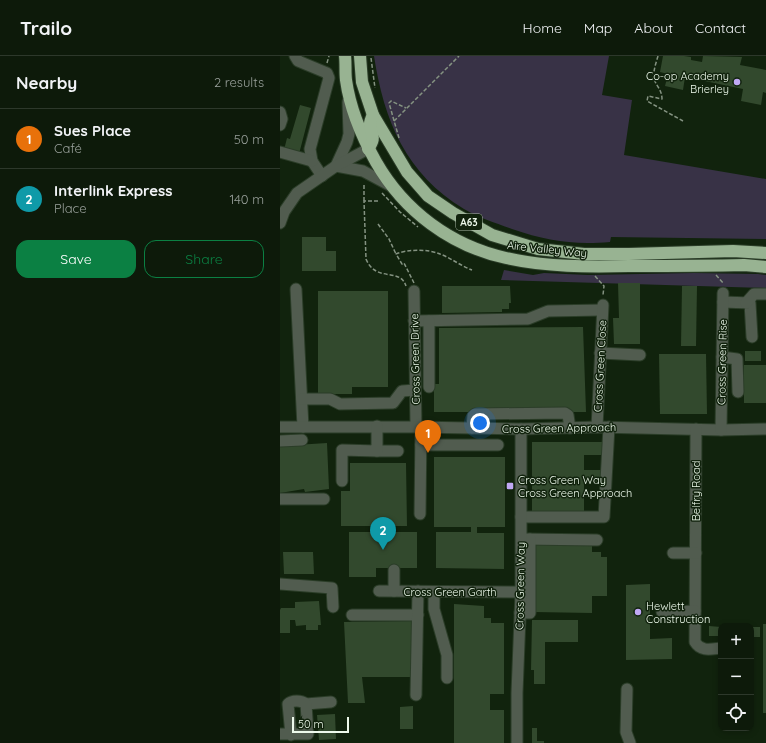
<!DOCTYPE html>
<meta charset="utf-8">
<style>
:root{--surface:#0d1a0a;--page:#1b2718;--text:#f1f3f6;--muted:#9aa19c;--line:#2d382b;--accent:#0b8043}
body{margin:0;font-family:Quicksand,sans-serif;background:var(--page);color:var(--text)}
.controls{position:absolute;right:12px;bottom:12px;display:grid;overflow:hidden;border-radius:8px;box-shadow:0 2px 6px #0003}
.controls button{width:36px;height:36px;display:grid;place-items:center;padding:0;border:0;border-bottom:1px solid var(--line);background:var(--surface);color:var(--text);font:20px sans-serif}
.scale{position:absolute;left:12px;bottom:10px;width:57px;box-sizing:border-box;padding-left:4px;border:2px solid #edf9eb;border-top:0;font-size:11px;line-height:14px;white-space:nowrap;color:#edf9eb;-webkit-text-stroke:3px #11230d;paint-order:stroke}
.you{position:absolute;left:200px;top:367px;width:14px;height:14px;margin:-10px;border:3px solid #fff;border-radius:50%;background:#1a73e8;box-shadow:0 0 0 6px #1a73e833}
.badge{display:grid;place-items:center;width:26px;height:26px;border-radius:50%;background:var(--accent);color:#fff;font-size:13px;font-weight:700}
.pin{position:absolute;translate:-50% -33px;filter:drop-shadow(0 1px 2px #0008)}
.pin::after{content:'';position:absolute;top:21px;width:14px;height:12px;background:inherit;clip-path:polygon(0 0,100% 0,50% 100%)}
.list{margin:0;padding:0;list-style:none}
h2{display:flex;justify-content:space-between;align-items:center;height:52px;margin:0;padding:0 16px;font-size:17px}
h2 small{font-size:13px;font-weight:400;color:var(--muted)}
.list li{display:grid;grid-template-columns:26px 1fr auto;gap:12px;align-items:center;box-sizing:border-box;height:60px;padding:0 16px;border-top:1px solid var(--line)}
.list b{display:block;font-size:15px;white-space:nowrap}
.list p{margin:0;font-size:13px;white-space:nowrap;color:var(--muted)}
.list em{font-size:13px;font-style:normal;color:var(--muted)}
.actions{display:flex;gap:8px;padding:12px 16px}
.actions a{flex:1;padding:9px 0;border:1px solid var(--accent);border-radius:12px;text-align:center;font-size:14px;color:var(--accent)}
.actions .main{background:var(--accent);color:#fff}
.icon{flex:none;width:22px;height:22px;fill:none;stroke:currentColor;stroke-width:2;stroke-linecap:round;stroke-linejoin:round}
.map{position:relative;flex:none;width:486px;height:687px;overflow:hidden}
header{display:flex;align-items:center;gap:24px;box-sizing:border-box;height:56px;padding:0 20px;background:var(--surface);border-bottom:1px solid var(--line)}
header strong{font-size:19px}
nav{display:flex;gap:22px;margin-inline-start:auto;font-size:14px}
main{display:flex}
aside{flex:1;background:var(--surface)}
.map>svg:first-child{display:block}
.green{fill:#383246}
.building{fill:#32492d}
.lines{fill:none;stroke-linecap:round;stroke-linejoin:round}
.minor-casing{stroke:#2b3d28;stroke-width:13}
.highway-casing{stroke:#2b3d28;stroke-width:14}
.path{stroke:#859382;stroke-width:1.5;stroke-dasharray:4 2;stroke-linecap:butt}
.minor{stroke:#515c4f;stroke-width:11}
.highway{stroke:#98b392;stroke-width:12}
.poi-dot{fill:#c0a8f4;stroke:#11230d;stroke-width:1.5}
.labels{text-anchor:middle;dominant-baseline:central;stroke-width:3;stroke-linejoin:round;paint-order:stroke}
.shield{fill:#11230d;stroke:#abb9a8;stroke-width:1}
.shield-label{font-size:10px;font-weight:bold;fill:#edf9eb}
.poi-label{font-size:11px;fill:#edf9eb;stroke:#11230d;text-anchor:start}
.street-label{font-size:11px;fill:#edf9eb;stroke:#11230d}
</style>
<header>
<strong>Trailo</strong>
<nav><a>Home</a><a>Map</a><a>About</a><a>Contact</a></nav>
</header>
<main>
<aside>
<h2>Nearby<small>2 results</small></h2>
<ul class="list">
<li><span class="badge" style="background:#e8710a">1</span><div><b>Sues Place</b><p>Café</p></div><em>50 m</em></li>
<li><span class="badge" style="background:#0f9aa8">2</span><div><b>Interlink Express</b><p>Place</p></div><em>140 m</em></li>
</ul>
<div class="actions"><a class="main">Save</a><a>Share</a></div>
</aside>
<div class="map">
<svg width="486" height="687" viewBox="0 0 486 687">
<rect width="100%" height="100%" fill="#11230d"/>
<g class="green">
<path d="M94 0H329L322 39 352 44 344 99 486 123V183L331 181 330 186C293 189 267 185 232 173 216 167 199 162 184 153 126 118 104 65 94 0Z"/>
<path d="M224 214 253 219 264 217 308 219 414 217 478 218 486 219V232L221 224Z"/>
</g>
<g class="building">
<path d="M383 0H404L411 1V4L422 6 423 0 462 1 460 9 486 14V37L483 36 481 49 461 45 463 33 405 21 403 34 385 30 388 18 380 16Z"/>
<path d="M20 49 31 52 19 98 4 94 7 82 10 83Z"/>
<path d="M22 181H46V195H56V215H22Z"/>
<path d="M338 227H360V288H334L333 262H339Z"/>
<path d="M162 230H230L231 247H229V253H222V256L162 257Z"/>
<path d="M402 230H417L416 290H401Z"/>
<path d="M38 235H108V331H72V338H38Z"/>
<path d="M303 271 306 356H154V328H159V272Z"/>
<rect x="465" y="295" width="16" height="10"/>
<path d="M379 298H426L427 358H380Z"/>
<rect x="464" y="309" width="22" height="38"/>
<path d="M252 386H322V399H304V414H322V426H304V457H252Z"/>
<path d="M47 387 49 433 25 436 24 433 0 437V390Z"/>
<path d="M154 401H225V471H197V477H224V513L156 512V476H191V471H154Z"/>
<path d="M70 407H126L127 470H61V435H70Z"/>
<path d="M69 476H137V512H96V521H69Z"/>
<path d="M254 487H312V496H321V501H327V540H312V557L254 556Z"/>
<path d="M3 496H33L34 518H4Z"/>
<path d="M370 528V583L392 582V603L346 604V529Z"/>
<path d="M39 545 41 569H38V574H26V569L16 570 15 564H10V577H0V554L1 552H15V546Z"/>
<path d="M174 548 204 550V562H211V567H224V638H210V654H224V687H174Z"/>
<path d="M252 564H298V586H265V628H254V614H251Z"/>
<path d="M132 565V621H82L85 647H68L64 566Z"/>
<rect x="483" y="568" width="3" height="89"/>
<path d="M429 570 441 571V580H429Z"/>
<rect x="471" y="571" width="9" height="10"/>
<path d="M133 650V673H120V651Z"/>
<path d="M55 658 56 683 39 684 37 659Z"/>
<path d="M252 672H257V685H264V687H252Z"/>
</g>
<g class="lines">
<g class="minor-casing">
<g id="minor">
<path d="M15 0 18 5 47 17 49 22 30 93 32 105 42 120"/>
<path d="M0 56 2 63 0 69"/>
<path d="M0 96 32 105"/>
<path d="M56 110 67 86 69 78 68 46"/>
<path d="M56 110 83 115 111 130"/>
<path d="M0 167 4 156 17 137 56 110 88 93"/>
<path d="M16 233 23 371"/>
<path d="M134 235 136 371"/>
<path d="M443 246 470 247 472 281"/>
<path d="M466 247 474 238H486"/>
<path d="M134 265 248 263 268 255 322 254"/>
<path d="M320 297 360 299"/>
<path d="M442 301 457 303 458 336"/>
<path d="M149 331V265"/>
<path d="M22 343H50L60 348 113 347 122 335 135 334"/>
<path d="M0 371H136L241 373 317 371 441 374 486 373"/>
<path d="M317 371 323 249"/>
<path d="M192 372 193 360 195 358 285 357 288 359 290 372"/>
<path d="M416 373 415 586C421 596 431 593 441 592"/>
<path d="M441 374 443 237"/>
<path d="M0 385 22 384"/>
<path d="M141 389H218"/>
<path d="M97 395H118"/>
<path d="M62 425V394L97 395V370"/>
<path d="M0 443H44"/>
<path d="M140 458 141 371"/>
<path d="M241 461H324L329 371"/>
<path d="M244 483 317 484"/>
<path d="M393 497H416"/>
<path d="M0 528 52 532 53 551"/>
<path d="M99 535 241 536"/>
<path d="M114 535V514"/>
<path d="M154 536V553L167 599V622"/>
<path d="M382 556 415 555"/>
<path d="M240 557H250V483"/>
<path d="M72 559H138"/>
<path d="M347 633 346 676 350 687"/>
<path d="M136 639 138 535"/>
<path d="M26 648 51 646"/>
<path d="M0 678H28L26 648C21 644 12 644 8 648L11 679"/>
<path d="M237 687V637L241 536V373"/>
</g>
</g>
<g class="highway-casing">
<g id="highway">
<path d="M65 0C66 8 65 16 66 24 70 53 82 81 96 106 124 155 171 190 226 202 265 211 309 211 349 210 387 210 426 210 464 209L486 211"/>
<path d="M80 0 82 26 93 59 127 116 148 140 173 157 212 179 258 193 304 198H349L453 195 486 197"/>
<path d="M88 93C97 80 91 81 90 68 90 65 92 61 93 59"/>
</g>
</g>
<g class="path">
<path d="M378 0C376 7 373 15 374 22 376 31 382 33 382 43L368 40 367 45 403 65"/>
<path d="M91 2 95 32"/>
<path d="M47 7 49 0"/>
<path d="M114 65 179 0"/>
<path d="M119 82 109 47 111 45 126 52"/>
<path d="M84 129V145"/>
<path d="M102 137 120 156 138 171"/>
<path d="M98 145H84L86 203C96 227 120 211 126 230"/>
<path d="M98 168 109 183 116 198"/>
<path d="M436 219 444 228"/>
<path d="M315 220 324 230 323 239"/>
<path d="M134 227 124 207 122 208 116 198C128 193 148 193 160 198 171 202 181 210 192 214"/>
</g>
<use href="#minor" class="minor"/>
<use href="#highway" class="highway"/>
</g>
<g class="poi-dot">
<circle cx="457" cy="26" r="4"/>
<rect x="226" y="426" width="8" height="8" rx="2"/>
<circle cx="358" cy="556" r="4"/>
</g>
<g class="labels">
<rect class="shield" x="176" y="158" width="26" height="16" rx="3"/>
<g class="shield-label">
<text x="189" y="166">A63</text>
</g>
<g class="poi-label">
<text x="449" y="20" text-anchor="end">Co-op Academy<tspan x="449" dy="13">Brierley</tspan></text>
<text x="238" y="424">Cross Green Way<tspan x="238" dy="13">Cross Green Approach</tspan></text>
<text x="366" y="550">Hewlett<tspan x="366" dy="13">Construction</tspan></text>
</g>
<g class="street-label">
<text transform="translate(267 193) rotate(6)">Aire Valley Way</text>
<text transform="translate(135 303) rotate(-91)">Cross Green Drive</text>
<text transform="translate(442 306) rotate(-89)">Cross Green Rise</text>
<text transform="translate(320 310) rotate(-87)">Cross Green Close</text>
<text transform="translate(279 372) rotate(-1)">Cross Green Approach</text>
<text transform="translate(416 435) rotate(-90)">Belfry Road</text>
<text transform="translate(240 530) rotate(-89)">Cross Green Way</text>
<text x="170" y="536">Cross Green Garth</text>
</g>
</g>
</svg>
<div class="controls">
<button>+</button>
<button>−</button>
<button><svg class="icon" aria-label="locate" viewBox="0 0 24 24"><circle cx="12" cy="12" r="6"/><path d="M12 2v4M12 18v4M2 12h4M18 12h4"/></svg></button>
</div>
<div class="scale">50 m</div>
<div class="you"></div>
<div class="pin badge" style="left:148px;top:397px;background:#e8710a">1</div>
<div class="pin badge" style="left:103px;top:494px;background:#0f9aa8">2</div>
</div>
</main>
